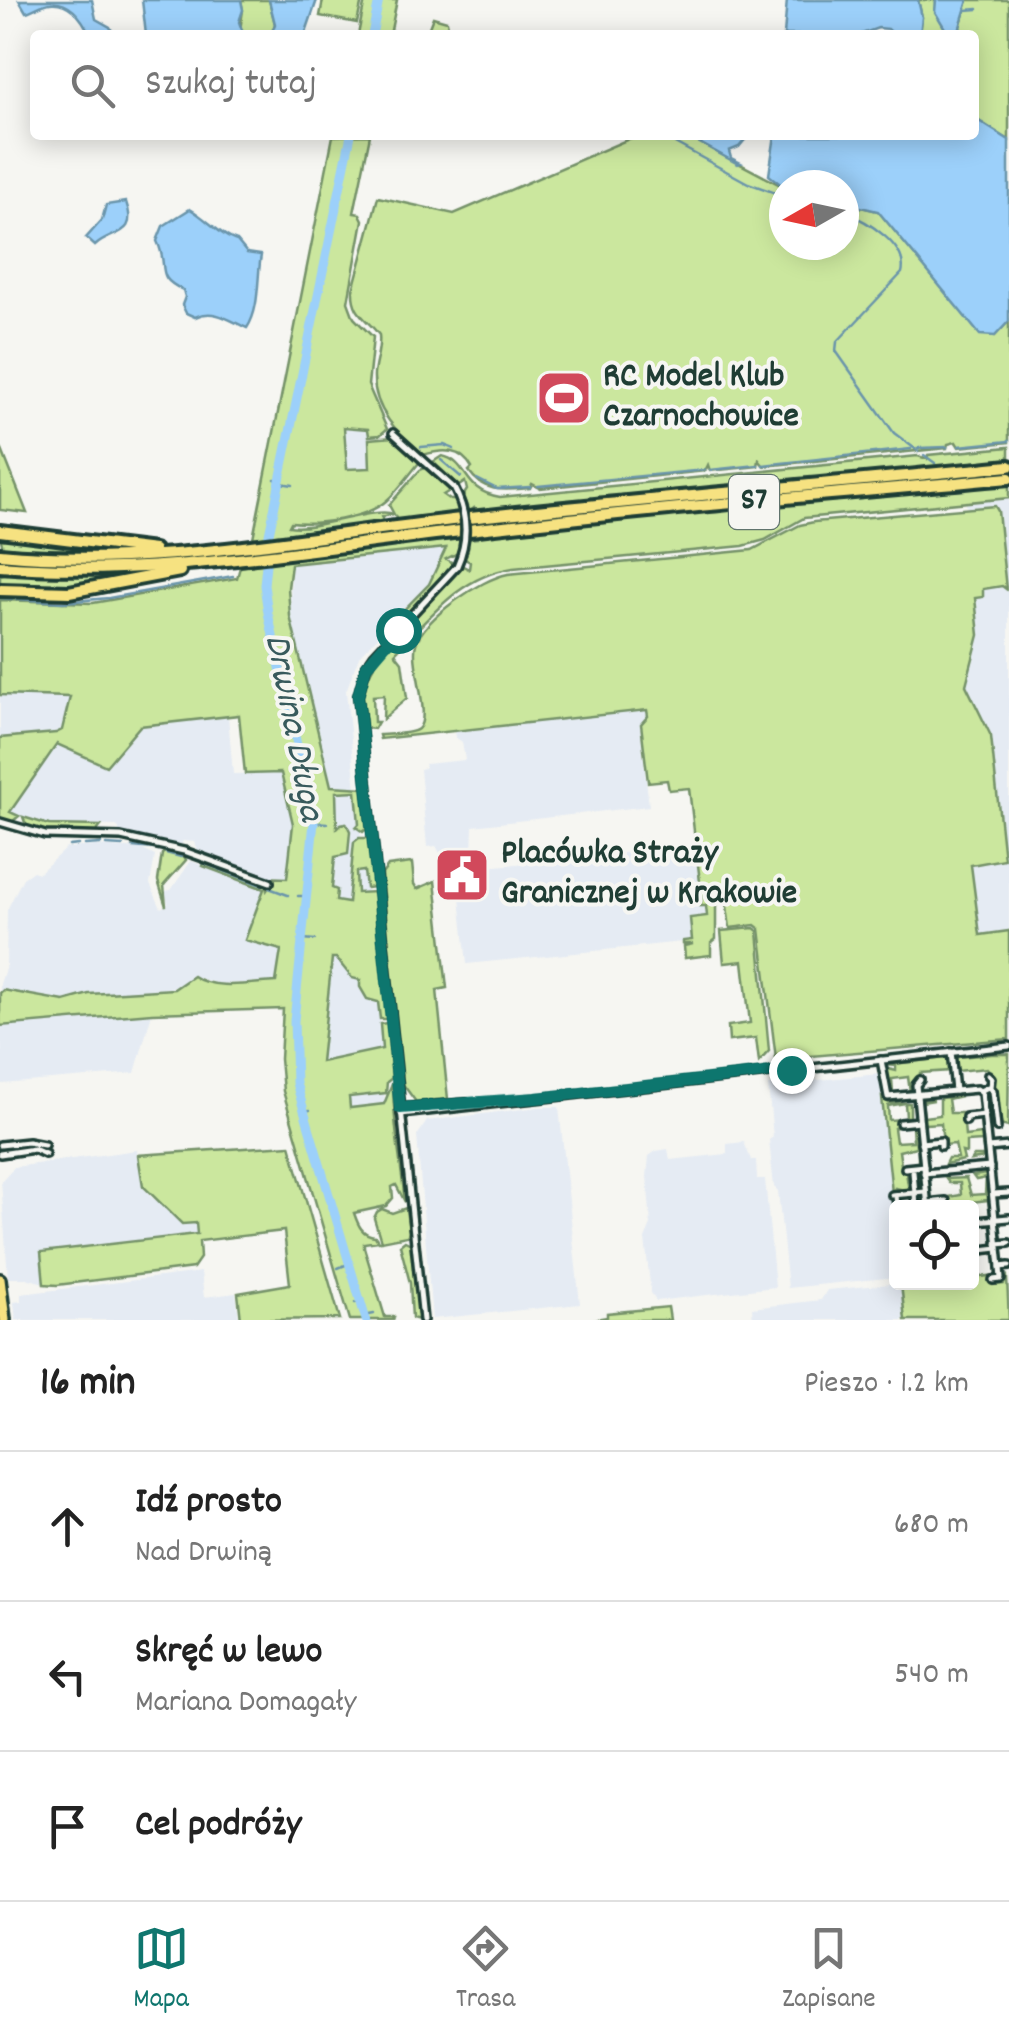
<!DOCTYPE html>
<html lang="pl">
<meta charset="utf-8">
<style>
:root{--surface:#fff;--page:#f6f6f6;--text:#222;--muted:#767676;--line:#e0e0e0;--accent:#0f766e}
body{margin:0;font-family:Dekko,sans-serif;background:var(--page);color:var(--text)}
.controls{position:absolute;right:30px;bottom:30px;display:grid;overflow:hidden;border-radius:10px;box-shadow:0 5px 25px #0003}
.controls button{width:90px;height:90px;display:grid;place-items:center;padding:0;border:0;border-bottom:2px solid var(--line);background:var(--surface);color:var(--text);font:50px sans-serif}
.compass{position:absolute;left:769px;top:170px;width:90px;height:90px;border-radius:50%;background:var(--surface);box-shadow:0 5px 25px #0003;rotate:261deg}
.stop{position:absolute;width:30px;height:30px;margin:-22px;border:8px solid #0f766e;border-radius:50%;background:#fff}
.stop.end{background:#0f766e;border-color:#fff;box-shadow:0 2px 10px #0008}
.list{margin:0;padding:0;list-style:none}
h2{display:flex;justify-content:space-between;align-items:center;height:130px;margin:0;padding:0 40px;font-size:42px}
h2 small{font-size:32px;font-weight:400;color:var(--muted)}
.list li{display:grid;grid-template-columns:65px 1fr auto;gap:30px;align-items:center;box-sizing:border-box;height:150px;padding:0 40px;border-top:2px solid var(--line)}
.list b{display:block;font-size:38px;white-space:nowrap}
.list p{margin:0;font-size:32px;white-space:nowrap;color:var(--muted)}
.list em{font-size:32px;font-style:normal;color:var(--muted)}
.icon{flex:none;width:55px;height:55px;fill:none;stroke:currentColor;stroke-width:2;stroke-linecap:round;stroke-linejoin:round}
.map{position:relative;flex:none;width:1009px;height:1320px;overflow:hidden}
.search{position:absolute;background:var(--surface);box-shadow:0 5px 25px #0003;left:30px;right:30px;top:30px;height:110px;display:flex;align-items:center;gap:25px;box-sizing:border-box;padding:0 35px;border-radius:10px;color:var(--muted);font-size:38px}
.sheet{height:580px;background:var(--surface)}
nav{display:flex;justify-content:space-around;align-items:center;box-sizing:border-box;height:140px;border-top:2px solid var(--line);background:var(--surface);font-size:28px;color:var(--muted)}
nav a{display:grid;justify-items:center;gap:5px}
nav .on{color:var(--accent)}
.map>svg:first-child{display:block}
.built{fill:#e5ebf3}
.green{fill:#cbe79e;stroke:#759269;stroke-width:2.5}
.water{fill:#9cd0fa;stroke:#6a95ab;stroke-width:2.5}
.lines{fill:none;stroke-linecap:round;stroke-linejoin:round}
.stream{stroke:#6a95ab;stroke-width:2.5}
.river{stroke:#9cd0fa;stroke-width:9}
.street-casing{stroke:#1f3d34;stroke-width:12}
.primary-casing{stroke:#1f3d34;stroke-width:16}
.highway-casing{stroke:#1f3d34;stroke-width:18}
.street{stroke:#f6f6f2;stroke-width:5}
.primary{stroke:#f6e281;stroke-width:9}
.highway{stroke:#f6e281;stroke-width:10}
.street-bridge-casing{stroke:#1f3d34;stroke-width:12;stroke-linecap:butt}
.street-bridge{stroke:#f6f6f2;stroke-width:5}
.route{stroke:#0f766e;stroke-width:12}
.labels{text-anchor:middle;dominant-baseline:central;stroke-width:8;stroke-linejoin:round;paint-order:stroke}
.shield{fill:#f6f6f2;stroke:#60746d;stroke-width:2.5}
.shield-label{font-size:32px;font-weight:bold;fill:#1f3d34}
.poi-label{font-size:35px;font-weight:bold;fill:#1f3d34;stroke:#f6f6f2;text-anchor:start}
.water-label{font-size:38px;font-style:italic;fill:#385a5c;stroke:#f6f6f2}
</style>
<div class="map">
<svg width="1009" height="1320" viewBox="0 0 1009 1320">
<rect width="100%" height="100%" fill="#f6f6f2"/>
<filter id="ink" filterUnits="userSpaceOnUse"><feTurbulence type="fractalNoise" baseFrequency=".01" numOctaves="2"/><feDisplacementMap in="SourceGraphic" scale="20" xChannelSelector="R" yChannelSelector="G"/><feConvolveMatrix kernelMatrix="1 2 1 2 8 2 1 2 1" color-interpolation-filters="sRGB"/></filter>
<g filter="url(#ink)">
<g class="built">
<path d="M343 426 368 429 370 468 347 470Z"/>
<path d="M1009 495V931L980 936 971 865 1004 859 991 736 966 685 979 635 966 500Z"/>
<path d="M446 548 429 584 359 656 346 691 371 937 331 902 336 850 331 787 290 616 291 564Z"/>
<path d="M0 695 70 696 61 730 56 734 0 738Z"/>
<path d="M647 710 648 715 640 725 649 806 473 826 472 855 471 852 448 854 447 858H443L436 846 427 847 420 769 425 768V764L465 760 462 742 455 737 454 731Z"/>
<path d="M228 716 233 774 281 773 293 824 287 878 260 877 199 854 195 842 183 841 179 848 118 834 119 828 116 826 49 825 9 813 57 744 140 726Z"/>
<path d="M700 845 707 917 692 941 467 964 457 870Z"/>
<path d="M96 846 141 849 155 856 150 884 161 908 168 904 165 891 171 890 191 861 265 889 245 940 281 950 277 982 218 984 193 976 182 986 155 990 152 1013 135 1073 2 1084 0 984 6 966 7 910 23 878 33 871 39 873 66 848Z"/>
<path d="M332 958H336L346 967 352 978 360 980 378 1001 382 1050 321 1063Z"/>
<path d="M879 1074 896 1241V1277L788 1288 778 1191 774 1187 769 1140 773 1137 768 1085Z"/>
<path d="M384 1093 385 1104 350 1108 349 1097Z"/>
<path d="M539 1107H559L580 1304 432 1319 417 1136 427 1121Z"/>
<path d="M744 1142 751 1160H756L757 1179H765L775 1287 656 1301 651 1293 645 1239 651 1225 647 1176 649 1156 656 1151 668 1149 670 1160 727 1154V1144Z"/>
<path d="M137 1150 143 1187 152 1198 196 1223 197 1235 42 1252 44 1283 26 1278H8L1 1181 14 1167Z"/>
<path d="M201 1272 204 1297 236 1293 239 1320H16L14 1302 21 1301V1294Z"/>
<path d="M901 1283 905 1320H753L752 1308 821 1300 827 1290Z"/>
</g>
<g class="green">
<path d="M241 0H269L275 24 271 35H244L240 30 243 10Z"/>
<path d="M323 0H362L357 23 320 16Z"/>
<path d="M365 0H397L390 35H358Z"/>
<path d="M918 0H936V12L949 35H920L922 17Z"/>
<path d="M968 0H1009V140L974 118V35H962L960 27Z"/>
<path d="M433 17 447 21 450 35H410L428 30Z"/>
<path d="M370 135 354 213 360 214 363 220 348 302 354 318 373 337 368 385 387 429 380 435 369 436 368 429 344 427 347 469 370 468 369 439 394 437 418 458 419 463C408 476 399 490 386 501 365 519 318 525 291 522L289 526C316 531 377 506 393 514L382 517V522L253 538 333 136Z"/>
<path d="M638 135H685L784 187V245H844V203L878 211 980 334 995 336 1009 321V442L959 447 956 442 948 444 947 448 764 466 759 460 758 466 710 471 708 465 705 471 540 488 532 484 530 488C506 490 484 494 469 471L472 468C461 448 443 449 423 455 398 434 373 410 374 375 375 361 381 349 379 335 367 318 352 314 353 290L378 197 454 214Z"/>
<path d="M0 445 27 513 0 510Z"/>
<path d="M1009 447V460L475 511 474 508 469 512 463 496 467 490 465 482 459 486 433 462 442 456C470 462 461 491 500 497L918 456 927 459 928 455Z"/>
<path d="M427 467 449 487 451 490 443 495 450 500H457L461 513 397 520 389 505 420 470Z"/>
<path d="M1009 483V498L804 518 765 540 743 546 513 568C460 576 430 617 395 653L402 662 407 698 383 719 384 695 373 696 374 722H378L374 729 366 728C340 668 430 608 463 566L469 569 470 562 456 554 446 559 455 564 396 628 391 623 429 584 446 548 291 564 288 588 290 616 331 786 364 788 368 828 363 832 356 827 359 824 356 791 336 792 337 828 341 824 346 823 350 831 348 854 335 857 332 888 337 890 336 901 348 903 354 842 359 838H368L374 887 366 888 364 871 356 872 357 893 375 892 388 1019H380L378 1002 367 999 360 987V980L352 978 336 958H332L321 1062 382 1049 380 1024 387 1023 392 1078 387 1082 386 1093 349 1097 350 1108 384 1104 393 1082C393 1124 401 1162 405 1202L396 1185 392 1187 393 1198 386 1206 354 1213C358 1225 362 1235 375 1236L378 1241 364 1243V1247L385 1317H394L393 1320H350L283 1091 280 1059 283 1009 152 1013 0 1026V993L3 990 64 1001 89 994 174 989 193 976C214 991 251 983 276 982L281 950 245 940 264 889 203 866 205 860 266 884 267 890 274 880 260 877 287 878 293 824 281 773 245 774 239 715 140 726 106 766 57 744 10 812 19 816 12 822 0 819V738L56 733 62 730 70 697 0 695V600L93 603 237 578 240 567 401 544 477 538V534Z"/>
<path d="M995 506 998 511 1006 589 1002 586 983 589V597L975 598 979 635 966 685 991 736 1004 859 971 865 980 935 1009 931V1039L776 1059 760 929 755 925 730 928 726 899 716 905V939L711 943V955L685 958 684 946 693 944H683V941L692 940 690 918 707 916 706 906H700L702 899 689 788 669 790 667 780 648 782 641 724 648 716 647 710 380 739 379 735C389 734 410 735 418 729 432 717 410 662 416 644 425 617 481 579 508 574L752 550 800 525 814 522Z"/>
<path d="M0 536 120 551 3 548Z"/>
<path d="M7 573 63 576 146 575 77 588H0V575Z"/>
<path d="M23 817 49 825 101 826 94 835H59L27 828Z"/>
<path d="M168 850 183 854 186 860 164 885 166 906 158 881 162 854Z"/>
<path d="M412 863 414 884 417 889 435 881 447 988 437 990 448 1099 416 1102 402 1083 382 874 388 866Z"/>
<path d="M754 928 758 931 769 1051 759 1062 756 1038 729 1041 728 1026 750 1023 743 961 724 963 721 931Z"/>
<path d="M992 1054H1009L1008 1127 1000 1125 992 1074 987 1068 957 1071 954 1058 958 1057Z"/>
<path d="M946 1058 949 1059 950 1071 920 1073V1078L914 1081V1092H910L908 1077 892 1079 893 1093H906L890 1094 888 1092 884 1068 896 1071V1066L884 1065Z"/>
<path d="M961 1096 948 1099 950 1113H963L965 1136 981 1134V1120L986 1158 971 1160 974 1156H984L982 1141 966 1142V1153L962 1152 964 1160 945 1164 948 1158H958L955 1144 943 1145 941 1123 925 1124 924 1137 920 1101 934 1100 922 1102 924 1117 940 1115V1098Z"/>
<path d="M882 1098 889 1103H910V1117H906L905 1103 888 1106 889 1120 902 1119 907 1124 894 1128 896 1142 913 1141 912 1127 915 1129 916 1147 899 1151 901 1165 918 1163V1151L920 1164 905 1166 909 1191 895 1188 892 1193Z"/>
<path d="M290 1145 340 1319 241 1320 238 1293 290 1284 284 1231 199 1241 200 1258 193 1268 57 1285 44 1284 41 1252 197 1234 196 1223 182 1224 143 1186 138 1155Z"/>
<path d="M986 1174 990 1213 988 1200 971 1202 974 1224 972 1225V1208L950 1207 949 1197 961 1195 960 1183H949L946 1179 966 1178 971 1195 985 1194 986 1178 976 1180 973 1176Z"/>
<path d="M406 1208 409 1232 407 1236 381 1241 374 1218 377 1212 382 1209 392 1213Z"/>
<path d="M405 1241 411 1244 419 1320 412 1318 410 1283 400 1245Z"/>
<path d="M972 1260 978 1261 980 1277 996 1275 998 1267 999 1274 992 1280 993 1285 1004 1284 1007 1278 1009 1320H905L901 1283 972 1282Z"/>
<path d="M668 1307 670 1320H590L607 1317V1313Z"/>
</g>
<g class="water">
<path d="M19 0H92L96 19 110 27 114 35H90C83 20 71 1 51 3 43 3 34 10 26 12Z"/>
<path d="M142 0H241L243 10 239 22 244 35H146Z"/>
<path d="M269 0H317L305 35H271L275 24Z"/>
<path d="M787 0H918L922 17 920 35H894L888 29 878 28 859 35H784Z"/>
<path d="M936 0H968L960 27 962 35 947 32 935 12Z"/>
<path d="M974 118 1009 140V321L995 336 980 335 878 211 844 203V185L784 187 769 175 775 135H974Z"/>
<path d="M685 135H749L739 147 729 151 731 158 741 163 738 164Z"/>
<path d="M126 202C139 237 112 230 95 246L86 238 102 220 106 205Z"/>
<path d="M190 209C205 217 223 238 237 241L247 253 261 255C257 278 260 309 247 328 229 320 214 308 195 317L186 313 182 305 185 297 183 290C153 276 170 268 157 241L163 226Z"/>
</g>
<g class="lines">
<g class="stream">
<path d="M966 10 978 9"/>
<path d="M662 136 748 183 784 196"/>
<path d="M844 212C866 220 909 246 902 273L837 342 836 351 894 433 918 451"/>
<path d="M959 446 1009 441"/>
<path d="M421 447 444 445 454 449"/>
<path d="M918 448 947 447"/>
<path d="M924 455 935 463"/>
<path d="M441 460 461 477"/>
<path d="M763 465 911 449"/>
<path d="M710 470 758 465"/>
<path d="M275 479 280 481"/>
<path d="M477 479 497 489 530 487"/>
<path d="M280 483 293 485"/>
<path d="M538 486 705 470"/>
<path d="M0 598 63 602 109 598 233 576"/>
<path d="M314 822 327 823"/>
<path d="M85 845 101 844"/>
<path d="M106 845 123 846"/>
<path d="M69 846 78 845"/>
<path d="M132 847 155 849"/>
<path d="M166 853 181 857"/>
<path d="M203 863 264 886"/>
<path d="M269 888 288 895"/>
<path d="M298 896H307"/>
<path d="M303 939 315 940"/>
<path d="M302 1111 310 1110"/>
<path d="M338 1268 348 1264"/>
<path d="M355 1303 359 1302"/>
<path d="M364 1316 374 1314"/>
</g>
<g class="river">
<path d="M372 35 379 0"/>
<path d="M351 135 269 534 264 585 268 613 314 822 294 1021 296 1083 366 1320"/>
</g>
<g class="street-casing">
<g id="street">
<path d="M393 433 454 488"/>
<path d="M0 822 45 835 121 837 184 851 270 882"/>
<path d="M951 1052 955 1091 977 1089 982 1093 998 1248 972 1251"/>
<path d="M881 1060 888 1097 955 1091"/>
<path d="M988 1075 991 1078 990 1087"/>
<path d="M920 1080 916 1085 928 1208"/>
<path d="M980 1091 988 1087 993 1091 997 1128"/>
<path d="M400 1108 466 1103"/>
<path d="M401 1114 1009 1046"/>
<path d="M966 1121V1117L985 1115"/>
<path d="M900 1123 919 1121"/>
<path d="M921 1143 941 1141V1146"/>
<path d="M0 1145 28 1142 44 1145"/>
<path d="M988 1148 1009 1146"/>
<path d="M0 1154 34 1149 45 1154"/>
<path d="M905 1168 924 1166"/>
<path d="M924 1173 990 1167"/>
<path d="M993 1194 1009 1193"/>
<path d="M892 1195 915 1193 913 1172"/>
<path d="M896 1195 897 1206"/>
<path d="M927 1203 946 1201 947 1206"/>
<path d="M916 1208 915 1193 926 1192"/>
<path d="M976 1226V1221L1009 1218"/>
<path d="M997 1244 1009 1243"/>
<path d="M998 1248 1000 1267 1009 1266"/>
<path d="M993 1280 1001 1279 1000 1267"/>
<path d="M423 1320 358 696 366 667 374 655 457 566"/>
</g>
</g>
<g class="primary-casing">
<path id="primary" d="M0 1279 5 1320"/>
</g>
<g class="highway-casing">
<g id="highway">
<path d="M0 531 154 550"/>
<path d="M0 554C152 569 301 537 452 520 637 499 823 485 1009 466"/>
<path d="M0 566C152 578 301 550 452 532 637 510 823 495 1009 478"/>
<path d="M0 590 69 592 180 571"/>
</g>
</g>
<use href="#street" class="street"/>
<use href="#primary" class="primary"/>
<use href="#highway" class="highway"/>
<g class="street-bridge-casing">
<path id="street-bridge" d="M454 488C468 514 469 539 457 566"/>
</g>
<use href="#street-bridge" class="street-bridge"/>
</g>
</g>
<g class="lines" filter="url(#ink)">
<path class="route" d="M398 630 366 667 358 696 400 1108 536 1098 791 1070"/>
</g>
<defs>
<g id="stadium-square" transform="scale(2.875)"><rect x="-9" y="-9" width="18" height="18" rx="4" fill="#d1495b" stroke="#f6f6f2"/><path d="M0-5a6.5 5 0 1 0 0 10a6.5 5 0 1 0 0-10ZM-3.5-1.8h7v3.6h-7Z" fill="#fff"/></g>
<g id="civic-square" transform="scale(2.875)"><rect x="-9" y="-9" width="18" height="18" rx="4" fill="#d1495b" stroke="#f6f6f2"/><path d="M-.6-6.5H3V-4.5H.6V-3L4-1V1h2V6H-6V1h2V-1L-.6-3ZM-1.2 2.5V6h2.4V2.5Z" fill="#fff"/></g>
</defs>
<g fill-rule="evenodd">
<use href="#stadium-square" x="564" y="398"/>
<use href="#civic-square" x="462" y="875"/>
</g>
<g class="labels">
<rect class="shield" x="729" y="475" width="50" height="54" rx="8"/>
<g class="shield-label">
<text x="754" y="502">S7</text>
</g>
<g class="poi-label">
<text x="603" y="378">RC Model Klub<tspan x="603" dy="40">Czarnochowice</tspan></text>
<text x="501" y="855">Placówka Straży<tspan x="501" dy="40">Granicznej w Krakowie</tspan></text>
</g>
<g class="water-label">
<text transform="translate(292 728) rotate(79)">Drwina Długa</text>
</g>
</g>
</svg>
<div class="controls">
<button><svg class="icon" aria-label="locate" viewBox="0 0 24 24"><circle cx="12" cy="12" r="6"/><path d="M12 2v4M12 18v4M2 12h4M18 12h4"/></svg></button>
</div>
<svg class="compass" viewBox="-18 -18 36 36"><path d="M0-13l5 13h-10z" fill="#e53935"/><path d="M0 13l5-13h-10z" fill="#767676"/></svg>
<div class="stop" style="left:398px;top:630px"></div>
<div class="stop end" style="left:791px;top:1070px"></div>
<div class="search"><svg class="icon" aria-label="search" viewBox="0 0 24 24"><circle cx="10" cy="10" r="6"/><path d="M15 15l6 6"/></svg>Szukaj tutaj</div>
</div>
<section class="sheet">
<h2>16 min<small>Pieszo · 1.2 km</small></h2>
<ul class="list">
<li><svg class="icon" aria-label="ahead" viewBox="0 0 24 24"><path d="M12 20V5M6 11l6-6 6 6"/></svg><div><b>Idź prosto</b><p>Nad Drwiną</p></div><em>680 m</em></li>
<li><svg class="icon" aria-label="left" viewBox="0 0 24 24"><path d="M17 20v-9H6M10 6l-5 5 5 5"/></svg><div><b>Skręć w lewo</b><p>Mariana Domagały</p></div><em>540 m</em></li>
<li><svg class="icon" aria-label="arrive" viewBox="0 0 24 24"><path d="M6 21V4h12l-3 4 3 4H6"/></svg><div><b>Cel podróży</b></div></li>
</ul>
</section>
<nav>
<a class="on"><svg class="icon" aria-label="map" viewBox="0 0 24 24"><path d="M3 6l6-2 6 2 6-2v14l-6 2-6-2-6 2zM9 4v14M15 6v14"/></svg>Mapa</a>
<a><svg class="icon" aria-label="directions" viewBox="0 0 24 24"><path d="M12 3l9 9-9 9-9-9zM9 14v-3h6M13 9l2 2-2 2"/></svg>Trasa</a>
<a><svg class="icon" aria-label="saved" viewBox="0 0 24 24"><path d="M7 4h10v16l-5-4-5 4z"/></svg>Zapisane</a>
</nav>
